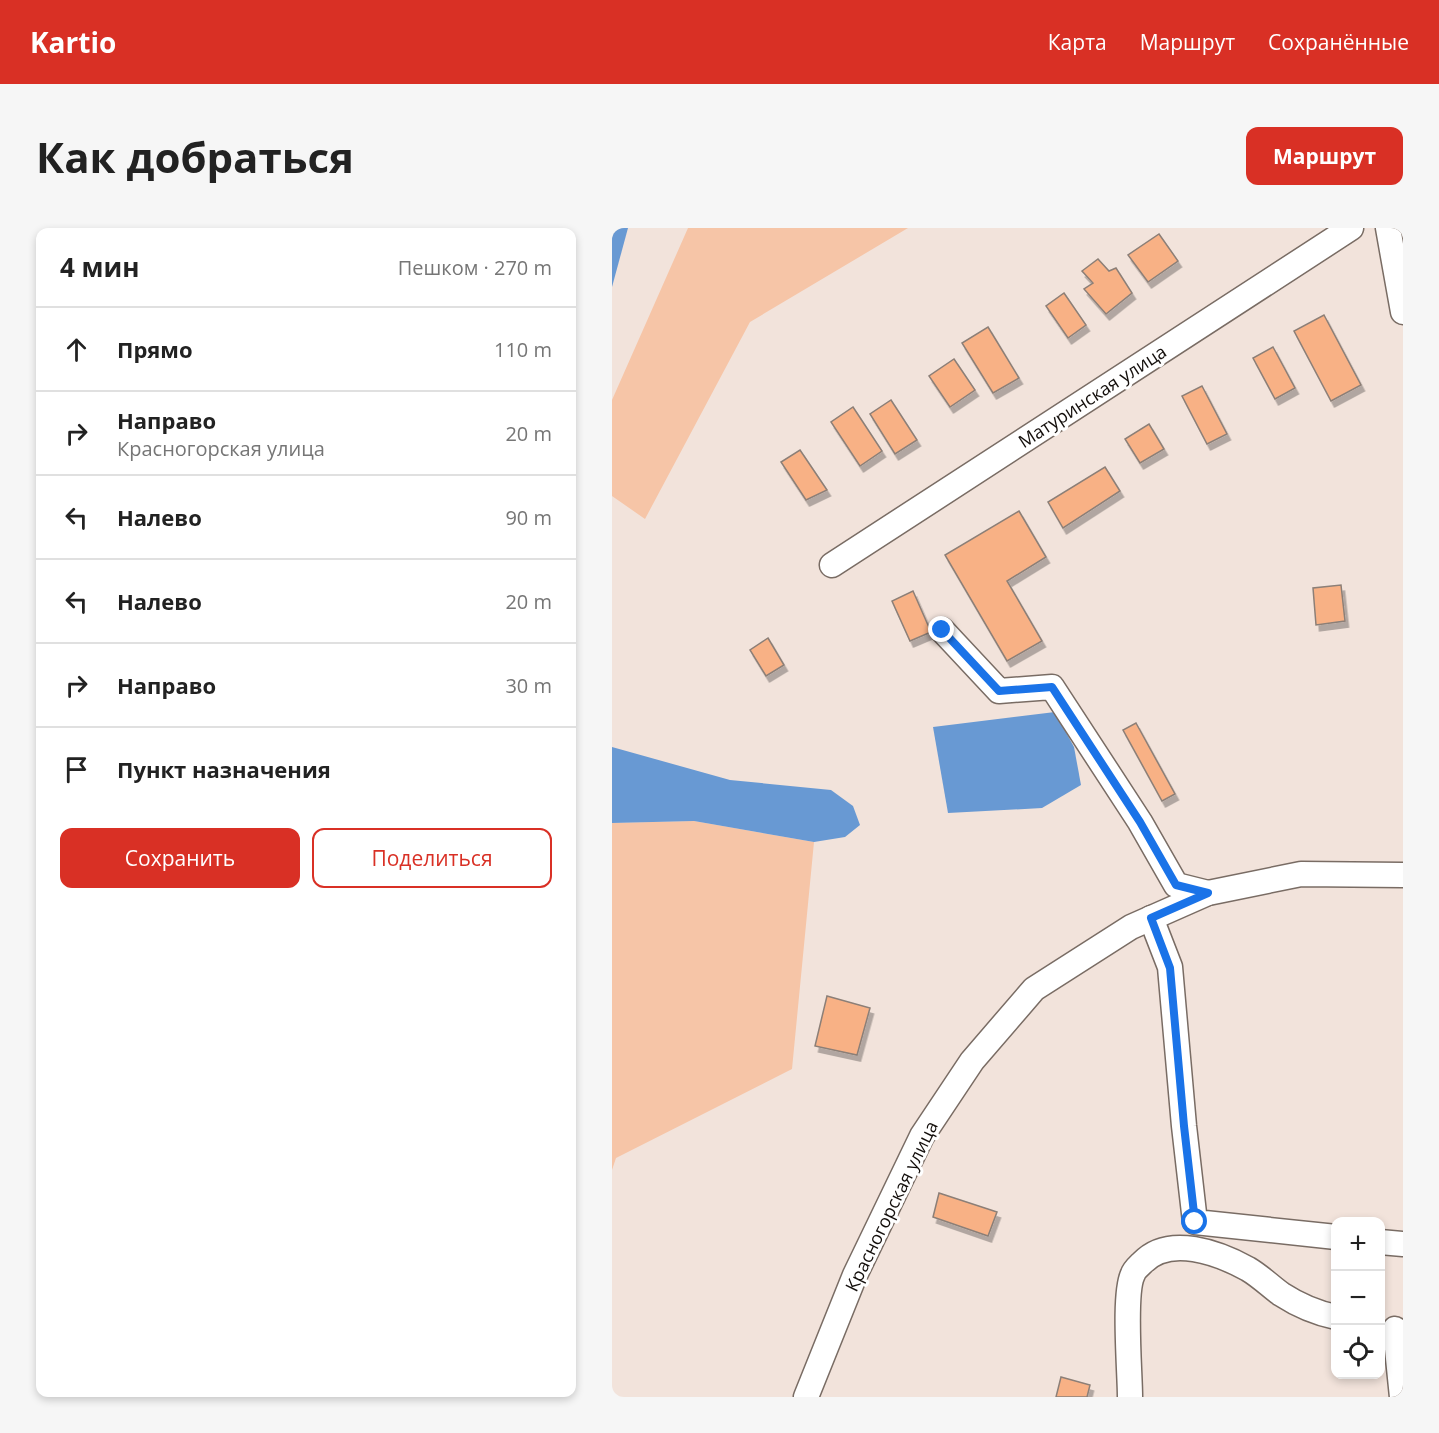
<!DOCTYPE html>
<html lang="ru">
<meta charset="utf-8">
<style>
:root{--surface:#fff;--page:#f6f6f6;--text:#222;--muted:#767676;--line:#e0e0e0;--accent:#d93025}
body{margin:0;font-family:"Open Sans",sans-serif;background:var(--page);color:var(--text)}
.controls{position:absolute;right:18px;bottom:18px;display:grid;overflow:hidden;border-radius:12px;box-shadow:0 3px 9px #0003}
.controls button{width:54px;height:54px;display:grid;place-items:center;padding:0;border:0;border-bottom:2px solid var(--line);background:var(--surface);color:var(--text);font:30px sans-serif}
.stop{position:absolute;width:18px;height:18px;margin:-14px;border:4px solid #1a73e8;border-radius:50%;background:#fff}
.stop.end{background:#1a73e8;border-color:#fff;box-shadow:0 2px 6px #0008}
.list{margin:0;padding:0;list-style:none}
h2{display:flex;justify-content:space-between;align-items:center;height:78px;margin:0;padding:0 24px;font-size:26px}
h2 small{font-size:20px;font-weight:400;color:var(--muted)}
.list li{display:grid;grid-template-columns:39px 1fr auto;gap:18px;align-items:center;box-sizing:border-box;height:84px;padding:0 24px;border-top:2px solid var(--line)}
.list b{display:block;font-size:22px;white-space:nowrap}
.list p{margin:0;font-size:20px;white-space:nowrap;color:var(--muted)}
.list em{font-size:20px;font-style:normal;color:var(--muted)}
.actions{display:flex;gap:12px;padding:18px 24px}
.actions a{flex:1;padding:14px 0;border:2px solid var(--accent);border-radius:12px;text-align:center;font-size:21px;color:var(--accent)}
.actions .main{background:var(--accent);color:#fff}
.icon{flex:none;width:33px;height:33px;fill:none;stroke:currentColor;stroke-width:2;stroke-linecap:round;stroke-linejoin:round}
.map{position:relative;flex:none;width:791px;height:1169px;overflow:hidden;border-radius:12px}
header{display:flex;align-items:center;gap:36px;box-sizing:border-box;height:84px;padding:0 30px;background:var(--accent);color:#fff}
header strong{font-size:28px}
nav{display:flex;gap:33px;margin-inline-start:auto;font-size:21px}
.intro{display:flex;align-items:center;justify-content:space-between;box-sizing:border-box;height:144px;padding:0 36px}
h1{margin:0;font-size:42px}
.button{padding:15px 27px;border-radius:12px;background:var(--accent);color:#fff;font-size:21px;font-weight:700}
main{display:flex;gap:36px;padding:0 36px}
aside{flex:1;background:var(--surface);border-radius:12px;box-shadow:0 3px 9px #0003}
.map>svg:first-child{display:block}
.green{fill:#f6c5a7}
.water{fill:#6899d3}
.building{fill:#f8b185;stroke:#8c7f77;stroke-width:1.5;filter:url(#shadow)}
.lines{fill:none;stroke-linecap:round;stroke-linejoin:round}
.minor-casing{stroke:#796c64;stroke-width:27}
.minor{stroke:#fff;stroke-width:24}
.route{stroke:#1a73e8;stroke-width:8}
.labels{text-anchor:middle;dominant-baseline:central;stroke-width:6;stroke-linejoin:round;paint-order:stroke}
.street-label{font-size:18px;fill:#130e0b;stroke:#fff}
</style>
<header>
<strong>Kartio</strong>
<nav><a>Карта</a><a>Маршрут</a><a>Сохранённые</a></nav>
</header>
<div class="intro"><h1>Как добраться</h1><a class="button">Маршрут</a></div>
<main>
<aside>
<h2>4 мин<small>Пешком · 270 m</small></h2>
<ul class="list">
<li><svg class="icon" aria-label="ahead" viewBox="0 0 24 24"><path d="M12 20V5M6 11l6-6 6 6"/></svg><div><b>Прямо</b></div><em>110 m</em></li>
<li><svg class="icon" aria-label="right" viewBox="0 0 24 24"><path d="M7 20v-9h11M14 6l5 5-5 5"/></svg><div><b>Направо</b><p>Красногорская улица</p></div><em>20 m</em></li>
<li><svg class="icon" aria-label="left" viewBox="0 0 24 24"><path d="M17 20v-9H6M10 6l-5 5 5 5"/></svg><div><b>Налево</b></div><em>90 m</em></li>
<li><svg class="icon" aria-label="left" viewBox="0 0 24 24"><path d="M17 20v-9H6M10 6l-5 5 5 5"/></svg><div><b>Налево</b></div><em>20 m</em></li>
<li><svg class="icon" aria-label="right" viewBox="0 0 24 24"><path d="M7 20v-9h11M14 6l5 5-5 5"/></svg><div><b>Направо</b></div><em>30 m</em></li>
<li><svg class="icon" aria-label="arrive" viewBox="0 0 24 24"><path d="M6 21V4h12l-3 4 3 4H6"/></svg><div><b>Пункт назначения</b></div></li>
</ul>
<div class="actions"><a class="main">Сохранить</a><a>Поделиться</a></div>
</aside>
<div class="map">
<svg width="791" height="1169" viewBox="0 0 791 1169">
<defs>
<filter id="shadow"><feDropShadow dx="3.5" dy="6" stdDeviation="0" flood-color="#0004"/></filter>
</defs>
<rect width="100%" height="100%" fill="#f2e3db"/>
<g class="green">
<path d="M76 0H296L138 94 33 291 0 268V172Z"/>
<path d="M82 593 202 614 180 841 4 930 0 942V595Z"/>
</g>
<g class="water">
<path d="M0 0H16L0 59Z"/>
<path d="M443 484 462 519 469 557 430 580 336 585 321 499Z"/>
<path d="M0 519 118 552 219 562 241 578 248 597 233 609 202 614 82 593 0 595Z"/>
</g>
<g class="building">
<path d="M547 6 566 33 536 54 516 27Z"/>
<path d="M486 31 497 43 504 40 520 65 494 86 472 61 481 55 470 43Z"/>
<path d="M452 65 474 97 456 110 434 78Z"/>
<path d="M712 87 749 157 719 173 682 103Z"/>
<path d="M376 99 407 150 381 165 350 115Z"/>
<path d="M661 119 683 160 663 171 641 130Z"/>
<path d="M342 131 363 162 338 179 317 148Z"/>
<path d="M590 158 615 206 595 216 570 168Z"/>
<path d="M279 172 305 212 283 226 258 186Z"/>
<path d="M241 179 270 223 248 238 219 194Z"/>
<path d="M537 196 552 221 528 235 513 211Z"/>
<path d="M188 222 215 262 194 272 169 234Z"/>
<path d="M493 239 508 263 451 300 436 274Z"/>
<path d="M407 283 434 329 395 353 430 413 395 433 333 327Z"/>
<path d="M729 357 733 393 704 397 701 360Z"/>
<path d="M301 363 319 404 298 413 280 373Z"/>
<path d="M156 410 172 437 154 448 138 422Z"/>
<path d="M524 495 563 566 550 573 511 502Z"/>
<path d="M215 768 258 780 245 827 203 818Z"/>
<path d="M327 965 385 984 376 1008 321 989Z"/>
<path d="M449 1149 478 1157 475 1169H444Z"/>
</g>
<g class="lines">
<g class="minor-casing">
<g id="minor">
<path d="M776 0 791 84"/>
<path d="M220 337 739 0"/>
<path d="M330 402 387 463 440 459 528 594 564 657 596 665"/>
<path d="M539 690 558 739 572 898 583 994 724 1009"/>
<path d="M768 1014 791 1016"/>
<path d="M783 1101 790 1169"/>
<path d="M194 1169 243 1047 310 908 360 833 422 761 519 699 596 665 689 646 791 647"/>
<path d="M518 1169C518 1144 511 1065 521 1046 522 1042 527 1038 530 1035 557 1006 607 1025 636 1041 648 1048 658 1058 669 1066 686 1077 704 1085 724 1089"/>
</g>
</g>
<use href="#minor" class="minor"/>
</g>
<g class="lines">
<path class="route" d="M330 402 387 463 440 459 528 594 564 657 596 665 539 690 558 740 572 898 583 994"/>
</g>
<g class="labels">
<g class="street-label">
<text transform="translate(480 168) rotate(-33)">Матуринская улица</text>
<text transform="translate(279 978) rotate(-64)">Красногорская улица</text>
</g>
</g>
</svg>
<div class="controls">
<button>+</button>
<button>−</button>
<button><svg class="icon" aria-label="locate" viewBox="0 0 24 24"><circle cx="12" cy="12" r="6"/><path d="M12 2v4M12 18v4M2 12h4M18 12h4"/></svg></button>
</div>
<div class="stop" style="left:583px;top:994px"></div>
<div class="stop end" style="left:330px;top:402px"></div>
</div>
</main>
